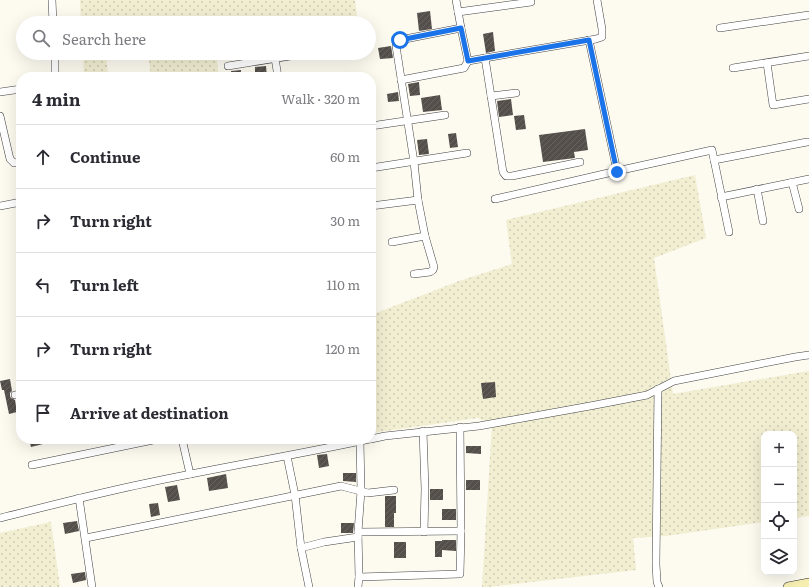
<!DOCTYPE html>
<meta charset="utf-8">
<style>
:root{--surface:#fff;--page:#f7f7f7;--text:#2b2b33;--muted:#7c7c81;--line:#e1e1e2}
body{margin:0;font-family:Literata,serif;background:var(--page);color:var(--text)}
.controls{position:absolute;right:12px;bottom:12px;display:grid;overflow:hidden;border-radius:8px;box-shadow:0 4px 16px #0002}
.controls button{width:36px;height:36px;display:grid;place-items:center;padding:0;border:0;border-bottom:1px solid var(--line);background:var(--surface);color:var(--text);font:20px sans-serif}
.stop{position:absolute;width:12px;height:12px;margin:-9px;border:3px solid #1a73e8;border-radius:50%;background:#fff}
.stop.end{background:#1a73e8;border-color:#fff;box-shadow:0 1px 4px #0008}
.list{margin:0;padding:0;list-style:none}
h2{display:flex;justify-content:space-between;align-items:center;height:52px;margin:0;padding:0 16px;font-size:17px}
h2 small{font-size:13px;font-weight:400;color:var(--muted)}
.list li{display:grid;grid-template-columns:26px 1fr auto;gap:12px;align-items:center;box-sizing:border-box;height:64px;padding:0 16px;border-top:1px solid var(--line)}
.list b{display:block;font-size:15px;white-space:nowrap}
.list em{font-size:13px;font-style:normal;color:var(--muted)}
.icon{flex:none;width:22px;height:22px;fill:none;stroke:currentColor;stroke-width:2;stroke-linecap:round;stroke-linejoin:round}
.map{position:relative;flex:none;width:809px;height:587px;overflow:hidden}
.search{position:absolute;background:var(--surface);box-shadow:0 4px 16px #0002;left:16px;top:16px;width:360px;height:44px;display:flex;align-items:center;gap:10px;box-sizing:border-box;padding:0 14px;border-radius:22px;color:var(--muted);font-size:15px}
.panel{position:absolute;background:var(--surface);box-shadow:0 4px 16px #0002;left:16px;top:72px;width:360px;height:372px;border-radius:16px}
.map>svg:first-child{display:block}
.farmland{fill:url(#farmland-dots)}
.building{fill:url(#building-hatch)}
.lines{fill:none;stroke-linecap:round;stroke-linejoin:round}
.street-casing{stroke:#404040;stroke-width:8}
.secondary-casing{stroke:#2f2f2f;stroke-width:10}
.street{stroke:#fff;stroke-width:7}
.secondary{stroke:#f7eeb1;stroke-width:9}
.route{stroke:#1a73e8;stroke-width:5}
</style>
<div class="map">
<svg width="809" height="587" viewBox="0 0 809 587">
<defs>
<pattern id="farmland-dots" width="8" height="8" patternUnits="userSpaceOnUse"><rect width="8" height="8" fill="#f1eed2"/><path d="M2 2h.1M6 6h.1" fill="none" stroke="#cdcbb3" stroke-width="1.8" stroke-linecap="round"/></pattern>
<pattern id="building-hatch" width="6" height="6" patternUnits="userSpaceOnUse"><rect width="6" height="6" fill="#554f4b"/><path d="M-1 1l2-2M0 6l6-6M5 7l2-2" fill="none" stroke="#686460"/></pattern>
</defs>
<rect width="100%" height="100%" fill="#fdfaf0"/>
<g class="farmland">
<path d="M80 0H355L358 23H81Z"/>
<path d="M83 53H106L108 77H84Z"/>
<path d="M148 53H216L219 77H151Z"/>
<path d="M695 175 706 238 654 258 673 394 809 371V516L794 518V434H764V522L666 536 633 538 636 570 488 587H482L492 424 478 418 371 433V315L459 281 512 264 506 220Z"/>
<path d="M51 522 60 587H0V533Z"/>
</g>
<g class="building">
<path d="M430 11 432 29 419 31 417 13Z"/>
<path d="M493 32 495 51 486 53 483 34Z"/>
<path d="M391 46 393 58 380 59 378 48Z"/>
<path d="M266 66 267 77H255V67Z"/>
<path d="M241 70V77H232L231 71Z"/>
<path d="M419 82 420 95 410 96 408 84Z"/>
<path d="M398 92 399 101 388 102 387 94Z"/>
<path d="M440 95 442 110 423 112 421 98Z"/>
<path d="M511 99 513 115 499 117 497 101Z"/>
<path d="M524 115 526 129 516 130 514 116Z"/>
<path d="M585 129 588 150 574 152 575 158 543 162 539 135Z"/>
<path d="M456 133 458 147 450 148 448 134Z"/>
<path d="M427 139 429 154 419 155 417 140Z"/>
<path d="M10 379 12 391 10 393V396L11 398 15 400 17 412 9 414 4 390H2L0 381Z"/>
<path d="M495 382 496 397 483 399 481 383Z"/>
<path d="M29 439H55V441L31 447Z"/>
<path d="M466 446H481V454L466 453Z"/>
<path d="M327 454 329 466 319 468 317 455Z"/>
<path d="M343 473H356V482L343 481Z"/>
<path d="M226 474 228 488 209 491 207 478Z"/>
<rect x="466" y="480" width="14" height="10"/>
<path d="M177 485 180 500 168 502 165 487Z"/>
<rect x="430" y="489" width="13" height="11"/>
<path d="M385 496H396V513H394V527H385Z"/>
<path d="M158 503 160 515 151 517 149 504Z"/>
<rect x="442" y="509" width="14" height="11"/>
<path d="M77 521 79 531 65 534 63 523Z"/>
<path d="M341 523H354L353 533H341Z"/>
<path d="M442 540H456V551L442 550V557H435V541H442Z"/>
<rect x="394" y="542" width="12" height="16"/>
<path d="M85 572 86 580 73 583 71 574Z"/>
</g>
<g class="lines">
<g class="street-casing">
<g id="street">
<path d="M52 0 53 23"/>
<path d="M458 12 531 2"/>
<path d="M720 28 809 15"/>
<path d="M55 53V77"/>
<path d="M275 58 278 77"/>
<path d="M485 58 596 39 602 37V29L597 0"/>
<path d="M468 61 485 58 503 172 506 176H512L580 162"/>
<path d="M767 63 773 105 809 99"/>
<path d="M228 66 309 53"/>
<path d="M733 68 809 56"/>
<path d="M401 80 464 68 468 61 461 28 456 0"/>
<path d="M0 92 21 89"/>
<path d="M491 96 516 93"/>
<path d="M0 116 10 159 14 163 21 162"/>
<path d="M371 126 445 115"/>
<path d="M714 160 807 142"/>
<path d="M371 168 467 153"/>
<path d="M617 171 712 150 729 232"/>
<path d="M792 182 799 209"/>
<path d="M757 189 763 221"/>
<path d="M721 197 809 179"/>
<path d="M495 199 617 171 589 40"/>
<path d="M0 206 21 202"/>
<path d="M371 206 418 200"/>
<path d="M392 242 425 236"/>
<path d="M414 274 430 272 433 270 434 267 425 236 418 200 414 162 396 46 397 43 400 40 461 28"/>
<path d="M658 389 656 564 657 582 659 587"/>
<path d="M15 395 21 394"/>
<path d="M423 431 425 489 424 532"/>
<path d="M182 439 190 474"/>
<path d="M371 439 385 436 479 426 590 406 647 395 674 381 795 357 809 355"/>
<path d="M287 456 295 495 301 548 309 587"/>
<path d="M32 465 158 439"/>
<path d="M79 498 92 587"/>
<path d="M0 518C49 506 98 493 147 483 222 467 296 455 370 439"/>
<path d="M358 532 461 531"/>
<path d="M86 538 341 486 368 493 394 490"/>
<path d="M301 548 324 542 358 537"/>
<path d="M359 577 460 574 461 531 460 427"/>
<path d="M358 587 359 577 358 532 361 491 360 441"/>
</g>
</g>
<g class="secondary-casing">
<path id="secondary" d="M788 587 809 583"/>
</g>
<use href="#street" class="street"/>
<use href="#secondary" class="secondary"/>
</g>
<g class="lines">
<path class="route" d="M400 40 461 28 468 61 589 40 617 172"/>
</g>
</svg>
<div class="controls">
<button>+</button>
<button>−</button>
<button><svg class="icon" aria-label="locate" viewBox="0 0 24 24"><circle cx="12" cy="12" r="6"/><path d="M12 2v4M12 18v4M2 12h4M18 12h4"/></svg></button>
<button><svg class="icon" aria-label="layers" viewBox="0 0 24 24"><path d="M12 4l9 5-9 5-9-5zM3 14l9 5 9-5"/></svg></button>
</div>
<div class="stop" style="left:400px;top:40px"></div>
<div class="stop end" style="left:617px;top:172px"></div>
<div class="search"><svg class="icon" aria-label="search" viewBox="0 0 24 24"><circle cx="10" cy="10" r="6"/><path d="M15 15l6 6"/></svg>Search here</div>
<section class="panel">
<h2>4 min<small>Walk · 320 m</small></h2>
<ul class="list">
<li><svg class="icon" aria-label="ahead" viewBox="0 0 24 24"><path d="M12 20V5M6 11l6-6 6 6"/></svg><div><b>Continue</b></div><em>60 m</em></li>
<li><svg class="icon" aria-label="right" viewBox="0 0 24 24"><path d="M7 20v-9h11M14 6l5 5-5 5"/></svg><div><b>Turn right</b></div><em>30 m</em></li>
<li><svg class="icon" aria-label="left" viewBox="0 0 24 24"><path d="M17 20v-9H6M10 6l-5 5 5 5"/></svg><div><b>Turn left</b></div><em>110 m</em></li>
<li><svg class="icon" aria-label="right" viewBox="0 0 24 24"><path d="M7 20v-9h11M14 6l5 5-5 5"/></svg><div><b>Turn right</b></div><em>120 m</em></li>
<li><svg class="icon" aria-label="arrive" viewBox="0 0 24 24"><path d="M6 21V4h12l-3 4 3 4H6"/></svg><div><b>Arrive at destination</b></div></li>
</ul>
</section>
</div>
